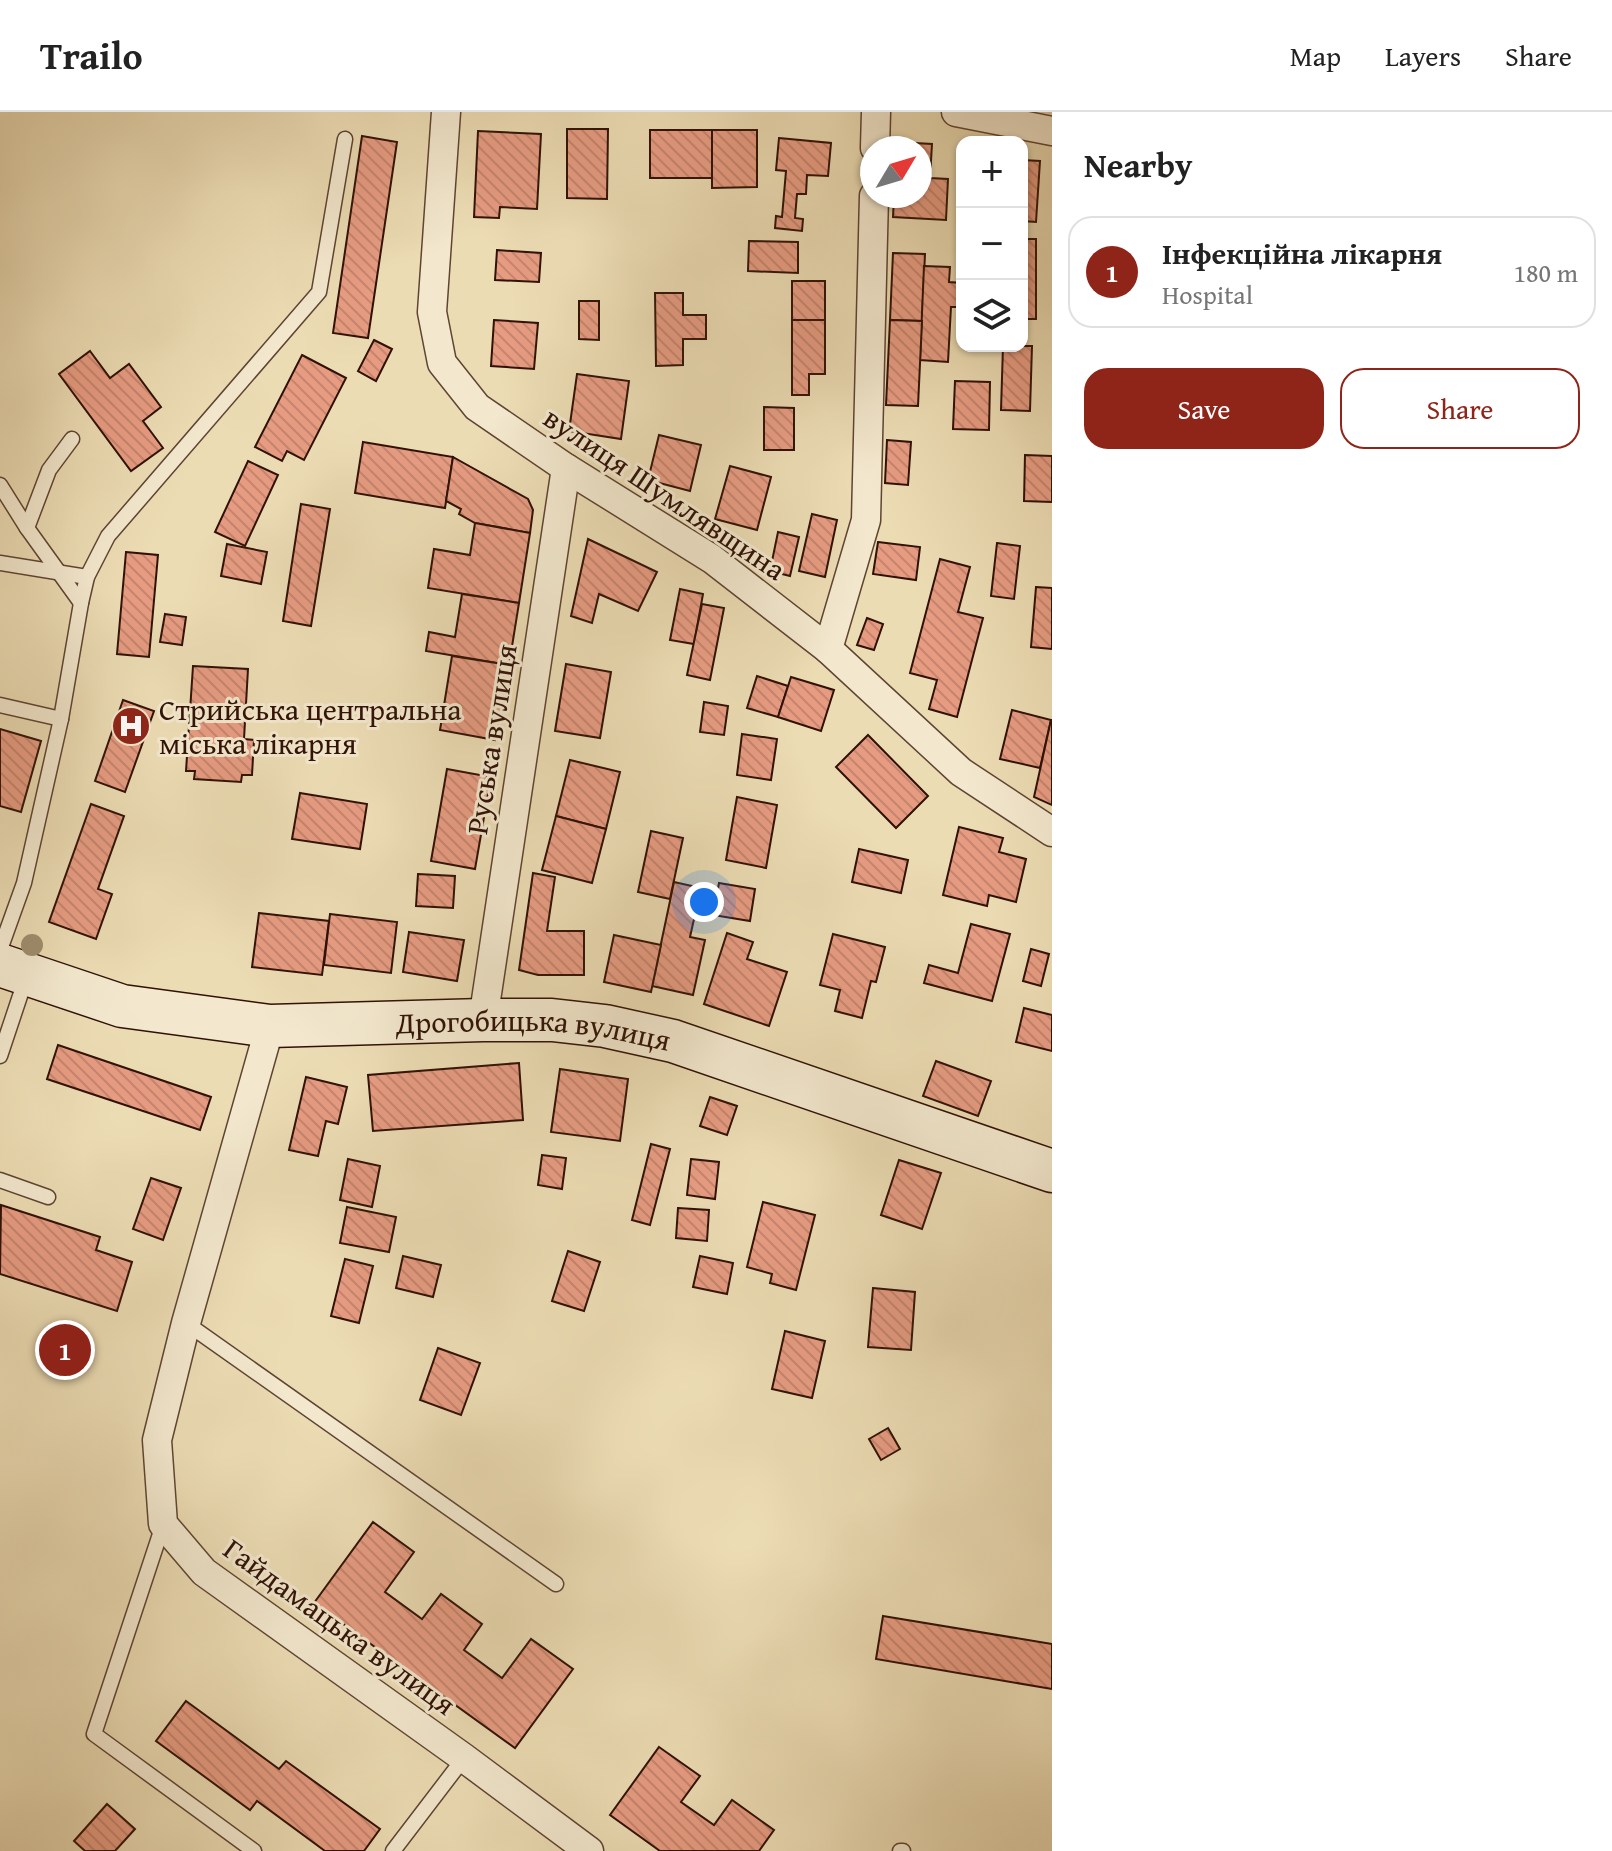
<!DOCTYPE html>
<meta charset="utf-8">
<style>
:root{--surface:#fff;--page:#f6f6f6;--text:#222;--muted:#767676;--line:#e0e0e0;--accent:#8f2418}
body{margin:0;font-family:"Gentium Book Plus",serif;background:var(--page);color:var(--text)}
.controls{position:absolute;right:24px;top:24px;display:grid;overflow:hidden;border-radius:16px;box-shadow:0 2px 6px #0004}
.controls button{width:72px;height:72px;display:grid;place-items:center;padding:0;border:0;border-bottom:2px solid var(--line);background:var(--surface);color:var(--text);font:40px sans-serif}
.compass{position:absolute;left:860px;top:24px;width:72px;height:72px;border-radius:50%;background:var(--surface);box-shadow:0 2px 6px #0004;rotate:52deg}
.you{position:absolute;left:704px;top:790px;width:28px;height:28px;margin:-20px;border:6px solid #fff;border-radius:50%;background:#1a73e8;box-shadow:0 0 0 12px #1a73e833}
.badge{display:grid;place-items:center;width:52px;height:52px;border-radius:50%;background:var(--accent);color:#fff;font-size:26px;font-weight:700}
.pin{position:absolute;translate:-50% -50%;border:4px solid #fff;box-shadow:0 2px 8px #0006}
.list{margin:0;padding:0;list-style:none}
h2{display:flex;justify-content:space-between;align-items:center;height:104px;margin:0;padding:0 32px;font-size:34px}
h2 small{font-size:26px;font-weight:400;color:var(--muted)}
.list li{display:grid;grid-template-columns:52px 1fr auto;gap:24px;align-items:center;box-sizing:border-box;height:112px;margin:0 16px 16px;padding:0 16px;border:2px solid var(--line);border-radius:24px}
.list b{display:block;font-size:30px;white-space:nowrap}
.list p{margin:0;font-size:26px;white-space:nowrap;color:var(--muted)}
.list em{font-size:26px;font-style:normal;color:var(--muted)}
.actions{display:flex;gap:16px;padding:24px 32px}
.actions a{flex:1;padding:18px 0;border:2px solid var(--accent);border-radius:24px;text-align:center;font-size:28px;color:var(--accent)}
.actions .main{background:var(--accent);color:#fff}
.icon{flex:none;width:44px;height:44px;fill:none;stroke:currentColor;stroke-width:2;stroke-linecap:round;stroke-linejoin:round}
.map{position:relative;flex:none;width:1052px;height:1739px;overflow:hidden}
header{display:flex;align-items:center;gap:48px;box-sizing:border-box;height:112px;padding:0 40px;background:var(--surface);border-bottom:2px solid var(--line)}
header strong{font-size:38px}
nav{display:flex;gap:44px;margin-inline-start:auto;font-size:28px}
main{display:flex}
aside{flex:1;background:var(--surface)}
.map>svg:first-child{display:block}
.building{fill:url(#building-back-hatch);stroke:#301106;stroke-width:2}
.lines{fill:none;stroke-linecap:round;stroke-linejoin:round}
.lane-casing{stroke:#5f4432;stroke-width:17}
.street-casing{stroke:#5f4432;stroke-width:31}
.secondary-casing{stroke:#301106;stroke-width:45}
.lane{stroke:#f3e8ce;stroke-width:14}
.street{stroke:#f3e8ce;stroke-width:28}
.secondary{stroke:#f3e8ce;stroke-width:42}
.tree{fill:#9f8e6e}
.labels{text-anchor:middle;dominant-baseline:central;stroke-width:6;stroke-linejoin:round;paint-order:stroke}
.street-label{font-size:30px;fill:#301106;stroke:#f3e8ce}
.poi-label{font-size:30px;fill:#301106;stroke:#f3e8ce;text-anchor:start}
</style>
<header>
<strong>Trailo</strong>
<nav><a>Map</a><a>Layers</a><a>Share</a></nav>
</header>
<main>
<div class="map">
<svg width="1052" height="1739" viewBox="0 0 1052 1739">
<defs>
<pattern id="building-back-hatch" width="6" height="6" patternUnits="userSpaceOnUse" patternTransform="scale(2)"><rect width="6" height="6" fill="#e79c82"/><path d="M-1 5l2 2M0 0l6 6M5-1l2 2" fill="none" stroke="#c6856f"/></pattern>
</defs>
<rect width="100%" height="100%" fill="#ecdcb4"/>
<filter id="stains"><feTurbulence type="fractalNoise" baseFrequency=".0025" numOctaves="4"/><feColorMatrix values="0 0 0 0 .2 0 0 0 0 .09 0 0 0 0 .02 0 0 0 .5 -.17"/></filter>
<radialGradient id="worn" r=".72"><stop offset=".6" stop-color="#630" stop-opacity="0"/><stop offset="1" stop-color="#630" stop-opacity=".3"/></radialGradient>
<g class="building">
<path d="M567 17H608L607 87 567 86Z"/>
<rect x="650" y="18" width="62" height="48"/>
<path d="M712 18H757V75L712 76Z"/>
<path d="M478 19 541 22 537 97 500 95 499 106 474 105Z"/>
<path d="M362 24 397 30 368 226 333 221Z"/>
<path d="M779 26 831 31 828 64 807 63 806 82H797L795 106 803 107 802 119 775 116 776 104 782 105 786 59 776 58Z"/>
<path d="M897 30 932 32 930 66 948 67 946 108 893 105 894 84H920V36H897Z"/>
<path d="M1022 48 1040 49 1036 110 1022 109Z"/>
<rect x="1022" y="127" width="14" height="80"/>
<path d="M749 129 798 130V161L748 159Z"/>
<path d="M497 138 541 141 539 170 495 168Z"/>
<path d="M893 141 925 142 922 209 890 208Z"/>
<path d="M924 154 950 155 949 170 962 171V195H951L948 250 920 248Z"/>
<rect x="792" y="169" width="33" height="39"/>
<path d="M655 181H683V203H706V227H683V253L656 254Z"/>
<path d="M579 189H599V228L579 227Z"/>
<path d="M494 208 538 211 534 257 491 254Z"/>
<path d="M792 208H825V262H809V283H792Z"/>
<path d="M890 208 922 209 918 294 886 293Z"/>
<path d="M374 228 392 237 376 269 358 259Z"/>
<path d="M1003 234H1032L1030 299 1001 298Z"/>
<path d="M90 239 110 266 129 252 161 295 143 309 163 336 131 359 59 262Z"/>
<path d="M302 243 346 266 304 348 287 339 282 349 255 335Z"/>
<path d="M577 262 629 269 621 327 569 319Z"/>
<path d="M955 269 990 270 989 318 953 317Z"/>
<path d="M764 295 794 296V338H764Z"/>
<path d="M659 323 701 333 690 379 648 368Z"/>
<path d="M887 328 911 330 908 373 885 371Z"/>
<path d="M363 330 453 345 445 396 355 381Z"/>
<path d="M1025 343 1052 344V390L1024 389Z"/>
<path d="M453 345 528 387 533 398 530 421 475 411 459 402 461 397 446 389Z"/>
<path d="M248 349 278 363 245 434 215 420Z"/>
<path d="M730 354 771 365 757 418 715 407Z"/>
<path d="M301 392 330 397 311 514 283 509Z"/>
<path d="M812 402 837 408 825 465 799 459Z"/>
<path d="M475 411 530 421 519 491 428 476 434 437 470 443Z"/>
<path d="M778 420 799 425 790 464 770 459Z"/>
<path d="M588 427 657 460 638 499 599 482 592 511 571 504Z"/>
<path d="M878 430 920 435 916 468 873 462Z"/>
<path d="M997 431 1020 434 1014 487 991 484Z"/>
<path d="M227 432 267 440 261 472 221 464Z"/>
<path d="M126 440 158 443 149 545 117 542Z"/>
<path d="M940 447 970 455 958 500 983 506 957 605 929 597 937 568 910 561Z"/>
<path d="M1036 475 1052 476V537L1031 535Z"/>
<path d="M680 477 703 482 694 532 670 528Z"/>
<path d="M462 482 519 491 509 553 426 539 429 520 455 525Z"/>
<path d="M702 492 724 496 710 568 687 563Z"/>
<path d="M165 502 186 505 182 533 160 530Z"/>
<path d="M867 506 883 512 874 538 857 533Z"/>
<path d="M452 544 509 553 495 628 440 618Z"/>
<path d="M566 552 611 560 600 626 555 619Z"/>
<path d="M193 554 248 557 244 627 254 628 252 663H242L241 670 194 667 195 659H186Z"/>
<path d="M757 564 788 574 778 605 747 596Z"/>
<path d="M791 565 834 578 821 619 778 605Z"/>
<path d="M123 588 154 599 125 680 95 669Z"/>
<path d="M704 590 728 594 724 623 700 620Z"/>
<path d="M1012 598 1051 608 1040 656 1000 647Z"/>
<path d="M1051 608H1052V693L1034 685Z"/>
<path d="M0 617 41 629 21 700 0 694Z"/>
<path d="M742 622 777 627 771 668 737 663Z"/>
<path d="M868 623 928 684 896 716 836 655Z"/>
<path d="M570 648 620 660 606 717 556 704Z"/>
<path d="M447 657 491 665 475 757 431 749Z"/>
<path d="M300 681 367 692 360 737 292 727Z"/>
<path d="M737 685 777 693 766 756 726 748Z"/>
<path d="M91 692 124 704 98 777 112 782 96 827 49 810Z"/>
<path d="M556 704 606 717 592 771 542 758Z"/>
<path d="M959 715 1003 726 999 740 1026 747 1016 790 989 783 987 794 943 783Z"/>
<path d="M651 719 683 726 670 787 638 780Z"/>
<path d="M859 737 908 748 901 781 852 770Z"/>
<path d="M533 761 555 765 547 819H584V863H538L519 858Z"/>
<path d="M418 762 455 764 453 796 416 794Z"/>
<path d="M674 770 701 776 690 825 705 828 693 883 652 874Z"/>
<path d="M719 771 755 777 750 809 713 803Z"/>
<path d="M259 801 329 809 322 863 252 855Z"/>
<path d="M330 802 397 810 391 861 324 853Z"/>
<path d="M971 812 1010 822 992 889 924 871 929 853 958 861Z"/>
<path d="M409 820 464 828 457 869 403 860Z"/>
<path d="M727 821 753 830 747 847 787 860 769 914 704 892Z"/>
<path d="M833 822 885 835 876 870 871 869 862 906 835 899 840 878 820 873Z"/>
<path d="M614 823 661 833 651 880 604 870Z"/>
<path d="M1031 837 1049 842 1041 874 1023 869Z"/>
<path d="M1024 896 1052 903V939L1016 930Z"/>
<path d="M58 933 211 985 200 1018 47 967Z"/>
<path d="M936 949 991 969 978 1004 923 984Z"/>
<path d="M519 951 523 1008 373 1019 368 963Z"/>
<path d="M560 957 628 967 620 1029 551 1020Z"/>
<path d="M306 965 347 975 338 1012 326 1009 318 1044 289 1038Z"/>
<path d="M710 985 737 994 727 1023 700 1014Z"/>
<path d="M651 1032 670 1037 650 1113 632 1108Z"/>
<path d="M542 1043 566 1046 562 1077 538 1073Z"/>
<path d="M348 1047 380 1054 372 1095 340 1088Z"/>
<path d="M691 1047 719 1050 715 1087 687 1083Z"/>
<path d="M899 1048 941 1061 922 1117 881 1103Z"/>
<path d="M151 1066 181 1076 163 1128 133 1117Z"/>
<path d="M763 1090 815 1103 796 1178 770 1171 772 1162 747 1155Z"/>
<path d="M1 1093 100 1125 96 1138 132 1150 117 1199 0 1162Z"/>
<path d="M347 1095 396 1105 389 1140 340 1131Z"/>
<path d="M678 1096 709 1098 707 1129 676 1126Z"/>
<path d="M568 1139 600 1150 584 1199 552 1189Z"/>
<path d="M403 1144 441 1153 433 1185 396 1176Z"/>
<path d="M700 1144 733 1151 727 1182 693 1175Z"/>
<path d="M345 1147 373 1154 359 1211 331 1204Z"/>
<path d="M873 1176 915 1180 911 1238 868 1235Z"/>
<path d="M785 1219 825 1229 812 1286 772 1277Z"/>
<path d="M438 1236 480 1251 461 1303 420 1288Z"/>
<path d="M888 1316 900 1337 881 1348 869 1327Z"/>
<path d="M373 1410 414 1440 385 1480 422 1507 441 1482 482 1512 464 1538 502 1566 531 1527 573 1557 515 1636 314 1491Z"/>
<path d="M883 1504 1052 1532V1577L876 1547Z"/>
<path d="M186 1589 279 1657 286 1649 380 1717 364 1739H325L257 1689 250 1698 156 1629Z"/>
<path d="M659 1635 700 1664 681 1690 714 1713 732 1688 774 1718 759 1739H660L610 1703Z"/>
<path d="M107 1692 135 1717 115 1739H85L74 1729Z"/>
</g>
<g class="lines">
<g class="lane-casing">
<g id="lane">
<path d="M72 327 49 358 27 416 81 491"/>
<path d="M0 373 27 416"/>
<path d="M0 451 87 465"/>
<path d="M0 593 61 607"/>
<path d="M0 838 24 771 61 607 81 491 87 465 108 424 319 180 345 27"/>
<path d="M0 944 26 866"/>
<path d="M0 1068 48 1085"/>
<path d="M186 1211 556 1472"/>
<path d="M163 1413 94 1622 254 1739"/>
<path d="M393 1739 464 1646"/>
<path d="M900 1739H903"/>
</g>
</g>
<g class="street-casing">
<g id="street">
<path d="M446 0 432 200 442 251 477 295 566 356 712 447 828 537 961 660 1052 720"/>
<path d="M956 0 1052 19"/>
<path d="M875 36 876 0"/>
<path d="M828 537 866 408 874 84"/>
<path d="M483 908 566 356"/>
<path d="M270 914 186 1211 157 1328 163 1412 204 1460 464 1646 589 1739"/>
</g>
</g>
<g class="secondary-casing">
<g id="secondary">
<path id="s1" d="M0 853 122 894 270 914 483 908H552L605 914 673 929 1052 1059"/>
</g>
</g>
<use href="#lane" class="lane"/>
<use href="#street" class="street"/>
<use href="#secondary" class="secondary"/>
</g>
<circle class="tree" cx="32" cy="833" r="11"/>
<defs>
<g id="hospital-disc" transform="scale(2)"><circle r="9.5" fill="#8f2418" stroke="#f3e8ce"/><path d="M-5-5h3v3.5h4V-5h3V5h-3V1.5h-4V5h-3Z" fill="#fff"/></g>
</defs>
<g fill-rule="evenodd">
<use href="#hospital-disc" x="131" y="614"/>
</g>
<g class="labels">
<g class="street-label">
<text transform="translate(665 381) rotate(34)">вулиця Шумлявщина</text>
<text transform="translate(491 627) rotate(-81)">Руська вулиця</text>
<text stroke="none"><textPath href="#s1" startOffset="542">Дрогобицька вулиця</textPath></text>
<text transform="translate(340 1514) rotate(36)">Гайдамацька вулиця</text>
</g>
<g class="poi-label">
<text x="159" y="597">Стрийська центральна<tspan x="159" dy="34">міська лікарня</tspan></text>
</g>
</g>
<rect width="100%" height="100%" filter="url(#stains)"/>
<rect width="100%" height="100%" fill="url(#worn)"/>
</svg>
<div class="controls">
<button>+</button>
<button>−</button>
<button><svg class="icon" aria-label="layers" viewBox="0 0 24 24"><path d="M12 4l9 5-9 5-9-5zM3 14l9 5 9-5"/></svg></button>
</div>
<svg class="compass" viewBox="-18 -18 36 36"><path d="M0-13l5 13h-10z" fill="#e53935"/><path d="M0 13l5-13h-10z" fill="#767676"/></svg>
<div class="you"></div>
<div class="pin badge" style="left:65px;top:1238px">1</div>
</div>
<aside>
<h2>Nearby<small></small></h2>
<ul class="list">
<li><span class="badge">1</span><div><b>Інфекційна лікарня</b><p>Hospital</p></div><em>180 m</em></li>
</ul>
<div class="actions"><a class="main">Save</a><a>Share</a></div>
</aside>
</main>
